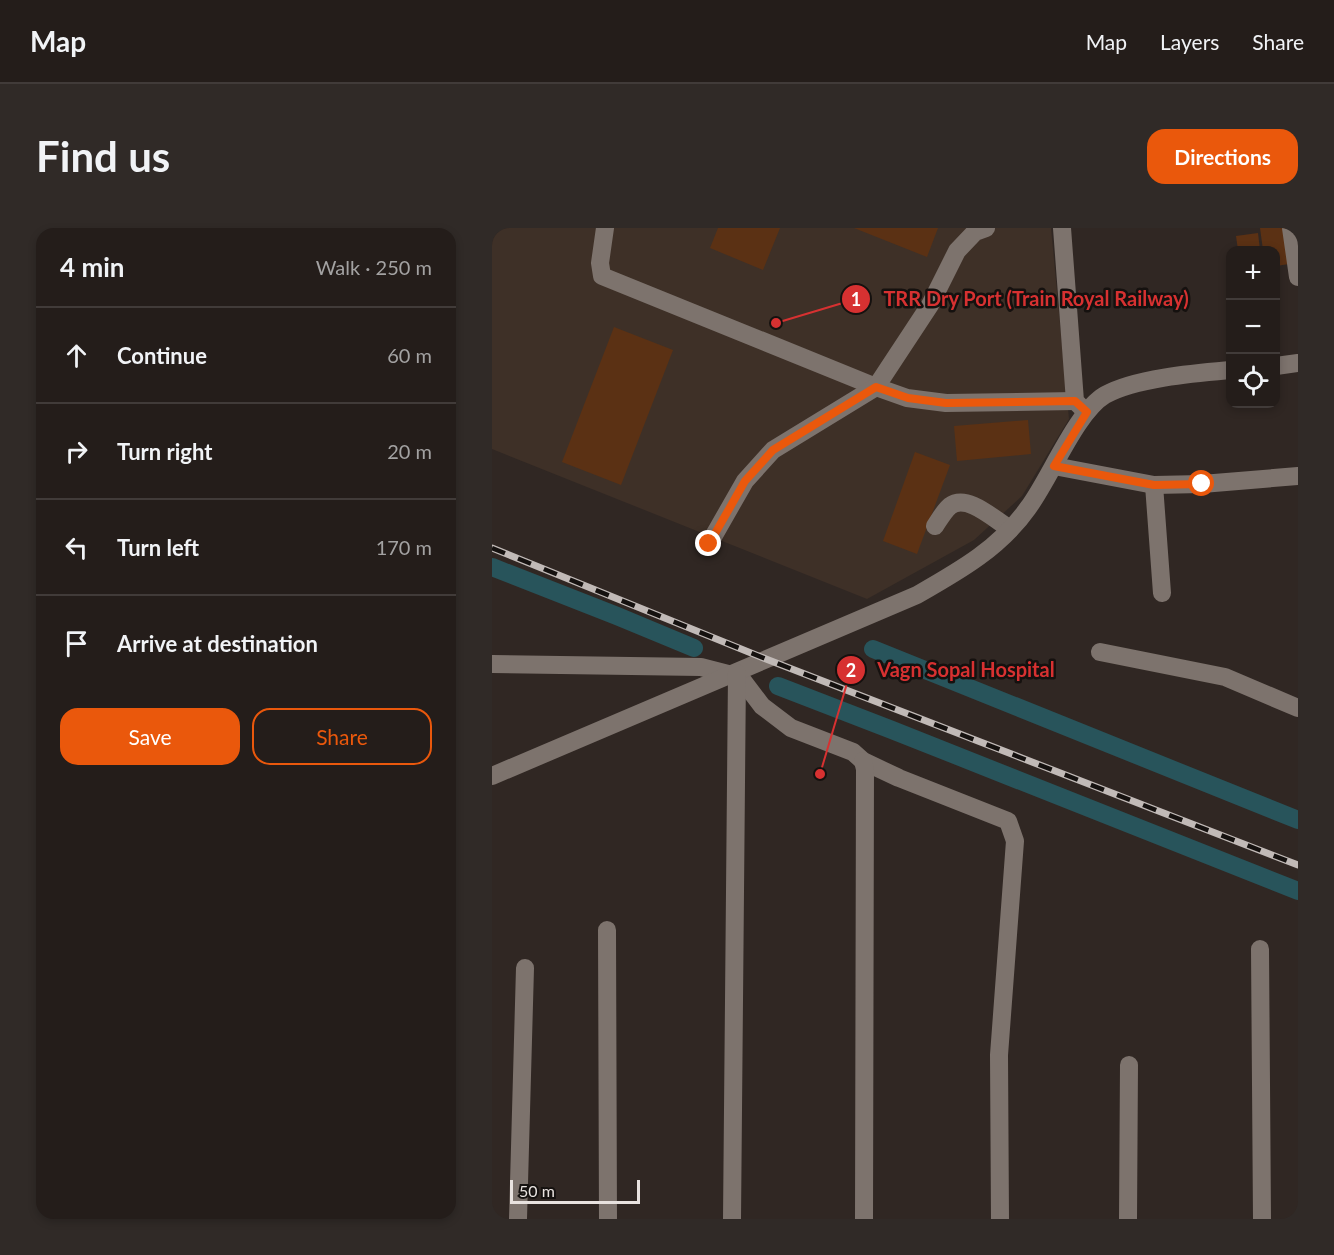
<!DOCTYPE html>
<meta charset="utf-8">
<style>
:root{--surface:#241d1a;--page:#302a27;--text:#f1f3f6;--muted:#a3a2a2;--line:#413b39;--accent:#ea580c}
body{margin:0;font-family:Lato,sans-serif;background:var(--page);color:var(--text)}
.controls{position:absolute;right:18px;top:18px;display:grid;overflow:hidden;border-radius:12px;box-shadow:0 3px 9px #0003}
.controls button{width:54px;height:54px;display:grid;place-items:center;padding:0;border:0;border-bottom:2px solid var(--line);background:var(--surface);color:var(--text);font:30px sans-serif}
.scale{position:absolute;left:18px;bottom:15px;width:130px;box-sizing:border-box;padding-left:6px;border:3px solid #e8e2df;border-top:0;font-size:16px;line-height:21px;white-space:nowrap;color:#e8e2df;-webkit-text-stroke:4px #15110f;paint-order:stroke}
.stop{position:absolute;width:18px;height:18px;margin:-14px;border:4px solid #ea580c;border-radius:50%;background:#fff}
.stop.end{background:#ea580c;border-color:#fff;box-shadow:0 2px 6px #0008}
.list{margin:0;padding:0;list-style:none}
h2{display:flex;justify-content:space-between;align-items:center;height:78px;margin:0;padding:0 24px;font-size:26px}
h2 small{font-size:20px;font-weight:400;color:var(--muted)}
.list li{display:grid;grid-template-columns:39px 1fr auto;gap:18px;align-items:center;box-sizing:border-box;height:96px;padding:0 24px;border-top:2px solid var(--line)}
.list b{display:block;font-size:22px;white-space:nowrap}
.list em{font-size:20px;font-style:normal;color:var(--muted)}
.actions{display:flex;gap:12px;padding:18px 24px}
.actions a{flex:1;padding:14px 0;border:2px solid var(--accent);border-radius:18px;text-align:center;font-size:21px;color:var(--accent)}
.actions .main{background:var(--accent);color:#fff}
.icon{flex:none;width:33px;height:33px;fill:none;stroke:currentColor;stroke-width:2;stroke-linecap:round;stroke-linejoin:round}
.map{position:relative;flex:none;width:806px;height:991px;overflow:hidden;border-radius:18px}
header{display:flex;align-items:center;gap:36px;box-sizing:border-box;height:84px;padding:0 30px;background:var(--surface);border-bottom:2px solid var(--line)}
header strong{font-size:28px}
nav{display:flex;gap:33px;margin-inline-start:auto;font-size:21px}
.intro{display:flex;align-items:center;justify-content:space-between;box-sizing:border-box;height:144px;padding:0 36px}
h1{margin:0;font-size:42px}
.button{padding:15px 27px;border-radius:18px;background:var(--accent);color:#fff;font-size:21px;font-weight:700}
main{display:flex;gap:36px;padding:0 36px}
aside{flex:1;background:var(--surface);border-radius:18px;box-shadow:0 3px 9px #0003}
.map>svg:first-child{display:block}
.built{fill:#3e3027}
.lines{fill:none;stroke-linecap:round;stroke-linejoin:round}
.canal{stroke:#28545b;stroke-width:18}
.building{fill:#5b3114}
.minor{stroke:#7d736d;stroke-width:18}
.rail-casing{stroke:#c1bab7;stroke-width:7}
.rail{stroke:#15110f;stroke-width:4.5;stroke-dasharray:14;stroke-linecap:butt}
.route{stroke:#ea580c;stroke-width:8}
.leader{fill:none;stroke:#d73131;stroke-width:2}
.callout-dot{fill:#d73131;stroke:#15110f;stroke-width:2}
.mark-label{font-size:18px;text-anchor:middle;font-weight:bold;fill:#fff}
.callout-label{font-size:20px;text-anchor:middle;font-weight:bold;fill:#d73131;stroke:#15110f;stroke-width:5;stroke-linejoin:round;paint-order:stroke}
</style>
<header>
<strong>Map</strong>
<nav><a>Map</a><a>Layers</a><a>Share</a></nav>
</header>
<div class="intro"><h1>Find us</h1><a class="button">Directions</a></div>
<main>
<aside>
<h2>4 min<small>Walk · 250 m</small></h2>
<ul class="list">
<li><svg class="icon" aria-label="ahead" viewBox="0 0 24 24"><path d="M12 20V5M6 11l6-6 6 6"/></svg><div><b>Continue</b></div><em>60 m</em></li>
<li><svg class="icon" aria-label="right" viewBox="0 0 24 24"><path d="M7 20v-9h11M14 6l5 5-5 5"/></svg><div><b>Turn right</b></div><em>20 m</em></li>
<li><svg class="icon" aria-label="left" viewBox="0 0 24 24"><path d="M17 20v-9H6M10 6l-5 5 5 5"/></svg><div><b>Turn left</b></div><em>170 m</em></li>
<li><svg class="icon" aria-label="arrive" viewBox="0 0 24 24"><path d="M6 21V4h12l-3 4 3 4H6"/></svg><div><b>Arrive at destination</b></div></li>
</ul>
<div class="actions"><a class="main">Save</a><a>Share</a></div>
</aside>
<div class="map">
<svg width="806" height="991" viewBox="0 0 806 991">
<rect width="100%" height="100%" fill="#302723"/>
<path class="built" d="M0 0H559L577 191 530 268 482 312 375 371 0 221Z"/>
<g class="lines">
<g class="canal">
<path d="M0 339 125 388 202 420"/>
<path d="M381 421 806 592"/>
<path d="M286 458 400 502 806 663"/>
</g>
</g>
<g class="building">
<path d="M226 0H288L271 42 218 20Z"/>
<path d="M362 0H446L435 29Z"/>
<path d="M768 0H793L797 36 784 38V22H771Z"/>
<path d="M766 5 768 22H746L744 8Z"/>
<path d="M122 99 181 122 129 257 70 234Z"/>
<path d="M536 192 539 226 465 233 462 198Z"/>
<path d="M423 224 458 237 425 326 391 313Z"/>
</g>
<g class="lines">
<g class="minor">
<path d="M113 0 108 35 110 48 384 159 415 170 454 175 583 173"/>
<path d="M570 0 583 173 591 181"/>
<path d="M799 0 806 49"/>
<path d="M784 138 806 135"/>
<path d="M562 238 662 257 710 256 806 248"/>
<path d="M662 257 670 365"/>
<path d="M443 298C447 292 452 283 458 278 475 265 503 292 518 301"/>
<path d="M217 316 253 253 281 222 384 159 438 77 465 23 483 4 494 0"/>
<path d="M608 424 733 449 806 480"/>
<path d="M0 436 209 439 240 447"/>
<path d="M245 445 270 478 299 500 361 524 371 533 407 550 516 593 523 613 507 827 508 991"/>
<path d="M371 533 373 541 372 991"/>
<path d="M0 548 425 367C467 343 508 320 536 280 558 251 584 184 613 167 643 150 704 145 738 142"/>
<path d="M115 702 116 991"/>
<path d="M768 721 770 991"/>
<path d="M26 991 33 740"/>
<path d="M240 991 245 445"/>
<path d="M636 991 637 837"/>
</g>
<g class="rail-casing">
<path id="rail" d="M0 320 274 431 806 637"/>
</g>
<use href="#rail" class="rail"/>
</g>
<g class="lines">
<path class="route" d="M217 316 253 253 281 222 384 159 416 170 454 175 583 173 595 184 562 238 662 257 710 256"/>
</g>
<path class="leader" d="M284 95L364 71M328 546L359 442"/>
<g class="callout-dot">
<circle cx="284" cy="95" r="6"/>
<circle cx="328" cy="546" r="6"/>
<circle cx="364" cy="71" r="15"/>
<circle cx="359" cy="442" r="15"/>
</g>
<g class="mark-label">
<text x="364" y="78">1</text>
<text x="359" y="449">2</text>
</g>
<g class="callout-label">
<text x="544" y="78">TRR Dry Port (Train Royal Railway)</text>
<text x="474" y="449">Vagn Sopal Hospital</text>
</g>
</svg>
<div class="controls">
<button>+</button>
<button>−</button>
<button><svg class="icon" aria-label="locate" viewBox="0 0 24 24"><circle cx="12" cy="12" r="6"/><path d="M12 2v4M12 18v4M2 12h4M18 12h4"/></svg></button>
</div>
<div class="scale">50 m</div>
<div class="stop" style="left:710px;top:256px"></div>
<div class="stop end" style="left:217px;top:316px"></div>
</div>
</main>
